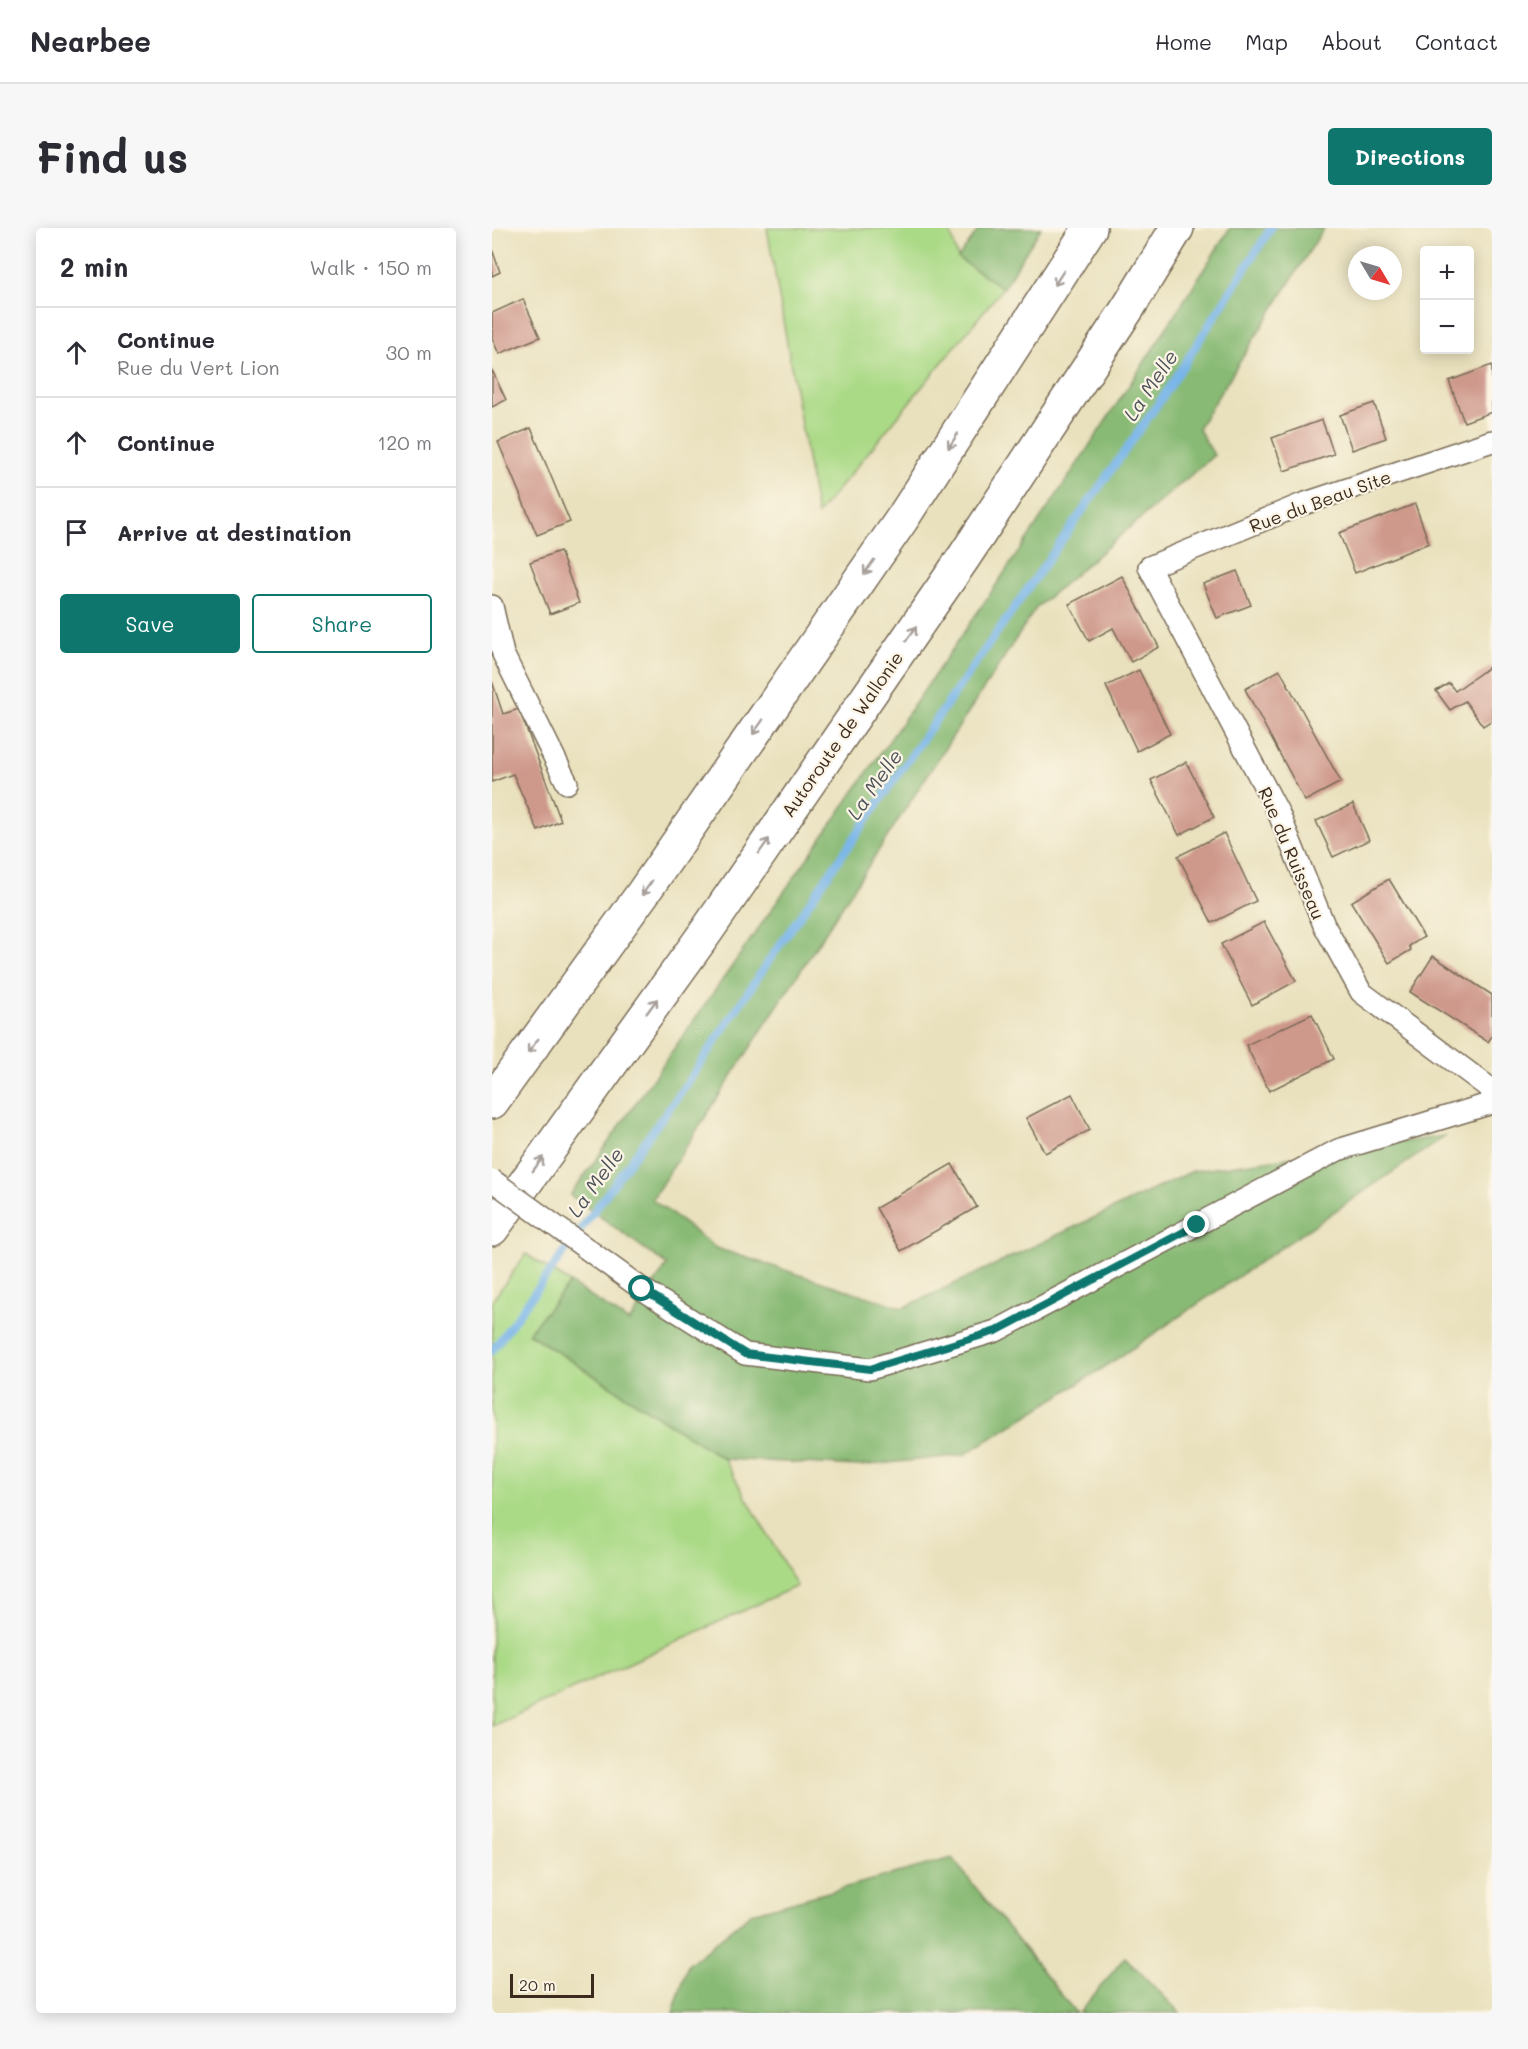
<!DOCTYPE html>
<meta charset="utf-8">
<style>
:root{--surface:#fff;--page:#f7f7f7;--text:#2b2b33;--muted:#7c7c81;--line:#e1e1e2;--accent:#0f766e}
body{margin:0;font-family:Mali,sans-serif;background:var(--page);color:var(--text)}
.controls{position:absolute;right:18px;top:18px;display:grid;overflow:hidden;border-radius:6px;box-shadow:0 3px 15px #0003}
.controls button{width:54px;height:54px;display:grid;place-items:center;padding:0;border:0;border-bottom:2px solid var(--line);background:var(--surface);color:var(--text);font:30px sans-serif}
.compass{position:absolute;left:856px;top:18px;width:54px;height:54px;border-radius:50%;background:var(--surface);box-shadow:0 3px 15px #0003;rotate:128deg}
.scale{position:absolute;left:18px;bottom:15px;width:84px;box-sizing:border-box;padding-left:6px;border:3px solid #3b2a1e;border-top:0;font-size:16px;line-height:21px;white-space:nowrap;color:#3b2a1e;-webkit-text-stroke:4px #fcf5e5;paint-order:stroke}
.stop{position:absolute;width:18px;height:18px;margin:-14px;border:4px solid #0f766e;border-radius:50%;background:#fff}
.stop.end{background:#0f766e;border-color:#fff;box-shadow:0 2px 6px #0008}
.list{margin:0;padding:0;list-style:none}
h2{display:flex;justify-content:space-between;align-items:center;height:78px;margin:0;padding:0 24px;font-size:26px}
h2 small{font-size:20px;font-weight:400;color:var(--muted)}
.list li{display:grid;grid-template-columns:39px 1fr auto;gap:18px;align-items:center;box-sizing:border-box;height:90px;padding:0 24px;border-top:2px solid var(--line)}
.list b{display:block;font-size:22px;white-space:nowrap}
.list p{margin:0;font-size:20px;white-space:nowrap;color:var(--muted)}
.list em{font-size:20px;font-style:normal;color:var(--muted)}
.actions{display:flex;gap:12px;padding:18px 24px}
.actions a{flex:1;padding:14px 0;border:2px solid var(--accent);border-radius:6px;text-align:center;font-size:21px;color:var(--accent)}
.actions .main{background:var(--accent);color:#fff}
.icon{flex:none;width:33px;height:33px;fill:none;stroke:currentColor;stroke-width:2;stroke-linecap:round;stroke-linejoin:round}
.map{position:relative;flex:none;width:1000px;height:1785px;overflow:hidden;border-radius:6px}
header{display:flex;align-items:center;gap:36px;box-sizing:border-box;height:84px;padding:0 30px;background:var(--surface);border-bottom:2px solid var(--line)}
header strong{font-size:28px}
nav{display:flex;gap:33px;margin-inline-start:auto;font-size:21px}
.intro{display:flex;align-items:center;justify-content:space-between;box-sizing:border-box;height:144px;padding:0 36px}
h1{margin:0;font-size:42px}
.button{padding:15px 27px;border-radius:6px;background:var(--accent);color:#fff;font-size:21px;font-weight:700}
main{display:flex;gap:36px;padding:0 36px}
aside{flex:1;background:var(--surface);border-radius:6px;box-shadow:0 3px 15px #0003}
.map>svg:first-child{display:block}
.green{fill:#abda87;stroke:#738252;stroke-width:1.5}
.forest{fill:#88ba74;stroke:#627249;stroke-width:1.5}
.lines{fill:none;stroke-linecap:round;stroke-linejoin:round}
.stream{stroke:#76b4e9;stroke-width:8}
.building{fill:#ce988b}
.street-casing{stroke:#786a56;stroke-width:24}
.highway-casing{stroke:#786a56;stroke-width:36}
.street{stroke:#fff;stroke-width:21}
.highway{stroke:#fff;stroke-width:33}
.street-bridge-casing{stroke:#786a56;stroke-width:24;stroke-linecap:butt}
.street-bridge{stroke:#fff;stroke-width:21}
.oneway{stroke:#a79f9a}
.route{stroke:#0f766e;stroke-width:8}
.labels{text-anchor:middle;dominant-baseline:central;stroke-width:4.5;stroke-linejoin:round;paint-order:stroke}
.street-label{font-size:18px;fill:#3b2a1e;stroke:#fcf5e5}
.water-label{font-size:20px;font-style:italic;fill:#4d535b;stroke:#fcf5e5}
</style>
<header>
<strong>Nearbee</strong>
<nav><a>Home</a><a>Map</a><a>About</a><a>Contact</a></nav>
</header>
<div class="intro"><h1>Find us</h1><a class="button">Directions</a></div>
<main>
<aside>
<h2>2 min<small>Walk · 150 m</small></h2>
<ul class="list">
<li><svg class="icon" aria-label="ahead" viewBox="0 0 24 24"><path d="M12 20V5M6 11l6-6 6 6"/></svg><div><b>Continue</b><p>Rue du Vert Lion</p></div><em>30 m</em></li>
<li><svg class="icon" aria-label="ahead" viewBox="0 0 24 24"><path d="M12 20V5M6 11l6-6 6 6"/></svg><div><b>Continue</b></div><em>120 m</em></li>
<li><svg class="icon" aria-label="arrive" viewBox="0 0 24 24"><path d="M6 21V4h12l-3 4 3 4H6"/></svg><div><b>Arrive at destination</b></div></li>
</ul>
<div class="actions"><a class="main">Save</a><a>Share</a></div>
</aside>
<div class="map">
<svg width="1000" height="1785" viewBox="0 0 1000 1785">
<rect width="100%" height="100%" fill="#fcf5e5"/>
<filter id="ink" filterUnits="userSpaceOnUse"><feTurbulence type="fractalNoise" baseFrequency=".0167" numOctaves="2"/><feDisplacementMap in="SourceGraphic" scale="12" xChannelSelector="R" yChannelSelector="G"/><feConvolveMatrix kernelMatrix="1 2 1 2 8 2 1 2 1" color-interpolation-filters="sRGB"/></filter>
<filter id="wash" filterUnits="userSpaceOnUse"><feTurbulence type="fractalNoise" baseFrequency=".008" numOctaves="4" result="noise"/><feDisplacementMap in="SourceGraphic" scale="24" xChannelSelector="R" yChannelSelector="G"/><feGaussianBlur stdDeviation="1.35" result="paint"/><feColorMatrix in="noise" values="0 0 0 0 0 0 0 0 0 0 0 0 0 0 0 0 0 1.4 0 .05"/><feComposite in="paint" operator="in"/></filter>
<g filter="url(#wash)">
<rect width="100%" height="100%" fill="#e9e1bd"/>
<g class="green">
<path d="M275 0H457L466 30 511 60 325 287Z"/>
<path d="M34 1026 78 1055 36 1105 232 1231 305 1358 0 1498V1073Z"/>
</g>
<g class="forest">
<path d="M488 0H549L511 60 466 30Z"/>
<path d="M738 0H832L706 200 722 227 544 380 160 971 224 1020 411 1080 701 943 954 908 611 1140 472 1227 367 1238 232 1231 36 1105 78 1055 137 1094 175 1037 78 967 106 929C321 622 539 317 738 0Z"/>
<path d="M460 1630 584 1785H181L196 1737 260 1685Z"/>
<path d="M633 1729 688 1785H587Z"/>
</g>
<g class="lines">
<path class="stream" d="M0 1123 194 857 276 734 489 427 675 163 779 0"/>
</g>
<g id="blocks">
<g class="building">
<path d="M0 21 8 44 0 48Z"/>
<path d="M31 71 48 109 7 126 0 110V85Z"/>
<path d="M1000 137V184L972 194 957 153Z"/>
<path d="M0 142 14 172 0 179Z"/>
<path d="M882 175 894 210 860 222 848 187Z"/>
<path d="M830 192 842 226 792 243 780 210Z"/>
<path d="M39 200 78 294 45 307 6 214Z"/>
<path d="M923 276 937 315 863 345 847 305Z"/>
<path d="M68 323 87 375 58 386 38 334Z"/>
<path d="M745 343 759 377 725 390 711 356Z"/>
<path d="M630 348 667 419 639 434 621 400 597 413 577 376Z"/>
<path d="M1000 437V492L991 498 973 473 958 482 944 463 957 455 963 463Z"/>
<path d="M647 442 678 506 645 523 614 458Z"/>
<path d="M788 442 849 554 813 573 753 461Z"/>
<path d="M0 453 11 486 27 481 69 593 46 603 21 546 0 554Z"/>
<path d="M694 534 722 589 687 607 659 552Z"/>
<path d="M861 576 877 612 841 629 824 593Z"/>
<path d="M732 605 764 673 720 695 686 628Z"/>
<path d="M897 651 932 709 917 718 919 722 897 735 859 674Z"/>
<path d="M772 694 804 753 760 777 729 716Z"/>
<path d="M941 728 1000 767V808L996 814 918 764Z"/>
<path d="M820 786 842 831 777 863 754 817Z"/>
<path d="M580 866 598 902 553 925 534 890Z"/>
<path d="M460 936 485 979 409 1023 384 980Z"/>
</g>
</g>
</g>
<g filter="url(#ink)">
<use href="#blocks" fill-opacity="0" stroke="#786a56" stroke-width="1.5"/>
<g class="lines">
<g class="street-casing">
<g id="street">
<path d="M1000 213 808 277 657 339 787 586 832 697 869 764 1000 862"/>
<path d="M0 378 11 426 75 555"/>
<path d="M150 1061 253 1126 378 1141 504 1103 846 922 1000 875"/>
</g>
</g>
<g class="highway-casing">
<g id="highway">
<path d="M0 874 151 665 410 291 598 0"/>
<path d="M0 1001 214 704 472 329 636 80 685 0"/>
</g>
</g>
<use href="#street" class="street"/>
<use href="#highway" class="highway"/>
<g class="street-bridge-casing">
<path id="street-bridge" d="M0 952 150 1061"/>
</g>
<use href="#street-bridge" class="street-bridge"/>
</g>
<defs><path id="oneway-shaft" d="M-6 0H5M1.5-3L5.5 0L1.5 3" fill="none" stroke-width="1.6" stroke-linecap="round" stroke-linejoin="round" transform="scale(1.5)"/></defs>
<g class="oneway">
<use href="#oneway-shaft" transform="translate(567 50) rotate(123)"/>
<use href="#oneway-shaft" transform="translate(461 213) rotate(123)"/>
<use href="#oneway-shaft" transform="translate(377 339) rotate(125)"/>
<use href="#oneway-shaft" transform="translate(419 406) rotate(-55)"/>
<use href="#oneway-shaft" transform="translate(266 499) rotate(125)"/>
<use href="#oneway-shaft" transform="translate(272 618) rotate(-55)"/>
<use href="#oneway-shaft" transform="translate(155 660) rotate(125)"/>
<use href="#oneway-shaft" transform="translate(160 778) rotate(-54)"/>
<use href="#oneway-shaft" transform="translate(41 818) rotate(126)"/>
<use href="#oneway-shaft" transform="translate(46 936) rotate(-54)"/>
</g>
</g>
<g class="lines" filter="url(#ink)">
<path class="route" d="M150 1061 253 1126 378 1141 504 1103 705 997"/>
</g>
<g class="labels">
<g class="street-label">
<text transform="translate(828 273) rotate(-20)">Rue du Beau Site</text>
<text transform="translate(350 506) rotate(-55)">Autoroute de Wallonie</text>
<text transform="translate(800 625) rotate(67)">Rue du Ruisseau</text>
</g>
<g class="water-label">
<text transform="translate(658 157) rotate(-56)">La Melle</text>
<text transform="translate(382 556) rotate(-55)">La Melle</text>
<text transform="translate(103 954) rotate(-54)">La Melle</text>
</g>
</g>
</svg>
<div class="controls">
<button>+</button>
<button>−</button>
</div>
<svg class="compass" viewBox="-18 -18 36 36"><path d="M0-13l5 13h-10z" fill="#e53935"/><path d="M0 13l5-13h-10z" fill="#7c7c81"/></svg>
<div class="scale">20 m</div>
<div class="stop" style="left:150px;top:1061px"></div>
<div class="stop end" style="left:705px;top:997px"></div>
</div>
</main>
